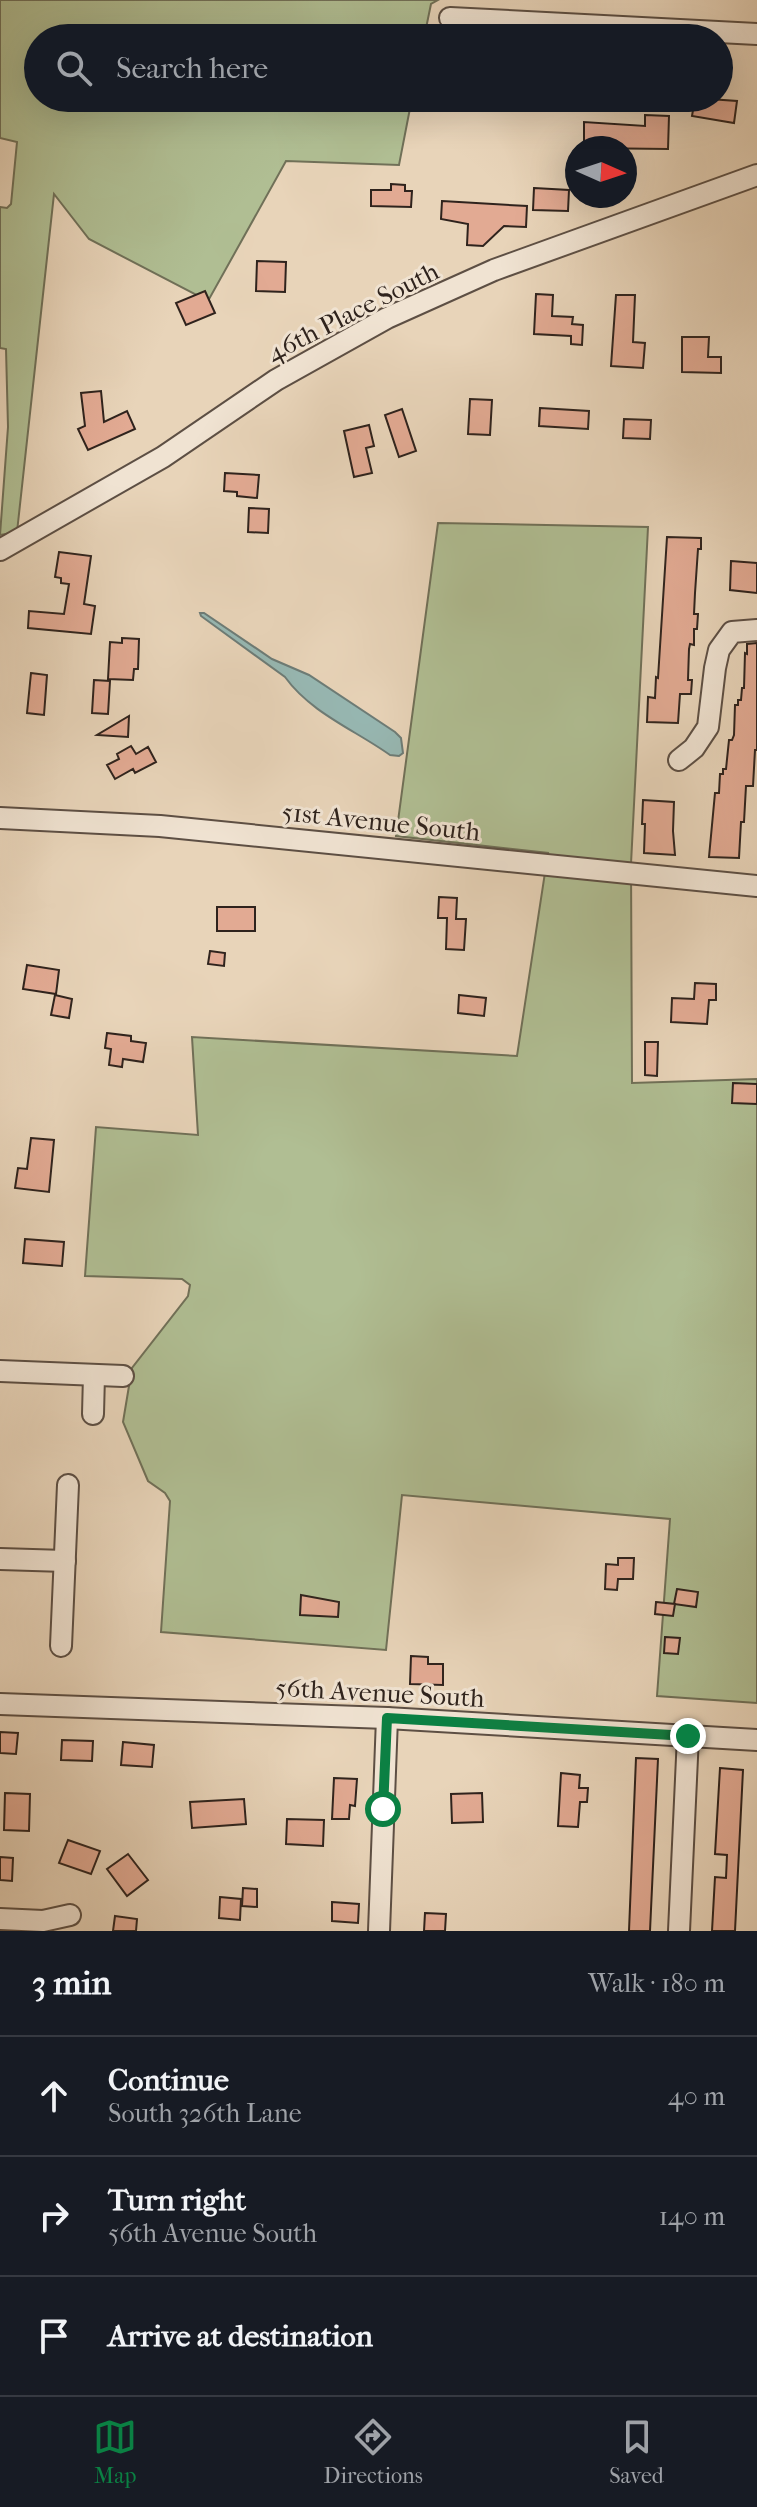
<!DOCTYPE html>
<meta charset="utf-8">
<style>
:root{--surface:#171b24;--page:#20242c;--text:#f1f3f6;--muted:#9ea1a6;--line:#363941;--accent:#0b8043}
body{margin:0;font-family:"IM FELL French Canon",serif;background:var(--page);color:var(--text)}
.compass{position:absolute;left:565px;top:136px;width:72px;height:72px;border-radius:50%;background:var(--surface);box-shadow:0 8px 32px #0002;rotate:93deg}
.stop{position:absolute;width:24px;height:24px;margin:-18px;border:6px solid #0b8043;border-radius:50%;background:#fff}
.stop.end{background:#0b8043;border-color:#fff;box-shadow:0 2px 8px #0008}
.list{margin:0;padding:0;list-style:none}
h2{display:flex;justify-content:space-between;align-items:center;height:104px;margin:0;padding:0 32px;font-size:34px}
h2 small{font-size:26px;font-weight:400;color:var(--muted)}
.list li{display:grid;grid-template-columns:52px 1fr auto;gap:24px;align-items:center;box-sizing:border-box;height:120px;padding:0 32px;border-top:2px solid var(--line)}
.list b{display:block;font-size:30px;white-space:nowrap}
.list p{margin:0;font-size:26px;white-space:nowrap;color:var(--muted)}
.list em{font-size:26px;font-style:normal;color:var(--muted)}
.icon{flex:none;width:44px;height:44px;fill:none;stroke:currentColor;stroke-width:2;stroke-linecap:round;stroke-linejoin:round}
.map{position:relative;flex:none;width:757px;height:1931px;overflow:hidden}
.search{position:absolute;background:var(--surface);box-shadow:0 8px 32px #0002;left:24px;right:24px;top:24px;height:88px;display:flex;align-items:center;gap:20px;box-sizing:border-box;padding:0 28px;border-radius:44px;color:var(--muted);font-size:30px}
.sheet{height:464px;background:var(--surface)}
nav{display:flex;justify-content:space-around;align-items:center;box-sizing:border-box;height:112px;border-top:2px solid var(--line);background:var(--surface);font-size:22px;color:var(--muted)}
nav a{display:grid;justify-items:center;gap:4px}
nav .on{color:var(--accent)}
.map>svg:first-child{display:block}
.green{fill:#b0be93;stroke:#707058;stroke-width:2}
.water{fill:#97b8b3;stroke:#6d7c77;stroke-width:2}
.building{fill:#e2aa93;stroke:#2f231d;stroke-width:2}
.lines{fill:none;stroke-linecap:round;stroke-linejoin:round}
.minor-casing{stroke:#5d4f44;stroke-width:24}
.minor{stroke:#f0e3d2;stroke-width:20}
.route{stroke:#0b8043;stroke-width:10}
.labels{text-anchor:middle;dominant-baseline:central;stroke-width:6;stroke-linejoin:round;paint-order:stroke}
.street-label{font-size:26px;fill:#2f231d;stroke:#f0e3d2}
</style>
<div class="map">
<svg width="757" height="1931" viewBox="0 0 757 1931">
<rect width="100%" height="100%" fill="#e8d4b9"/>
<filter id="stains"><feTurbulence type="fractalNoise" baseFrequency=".0025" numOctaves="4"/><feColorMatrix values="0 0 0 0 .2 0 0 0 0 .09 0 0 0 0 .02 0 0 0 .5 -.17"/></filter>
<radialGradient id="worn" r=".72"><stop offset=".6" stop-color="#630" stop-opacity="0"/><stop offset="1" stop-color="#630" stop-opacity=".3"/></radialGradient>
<g class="green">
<path d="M0 0H438L431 4 424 38H38V98H412L399 165 286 161 208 301 89 239 54 194 17 532 0 535 8 427 6 349 0 348V207L7 208 11 204 17 142 0 138Z"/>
<path d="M438 523 648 527 631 864 632 1083 757 1079V1703L657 1696 670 1519 402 1495 386 1650 161 1632 170 1501 165 1493 148 1481 123 1422 132 1368 188 1296 190 1285 182 1279 85 1276 96 1127 198 1135 192 1037 517 1056 548 853 396 836Z"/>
</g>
<path class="water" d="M200 613H204L272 659 309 675 395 732 401 738 403 753 399 756 390 755C355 730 311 713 285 677L201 616Z"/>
<g class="building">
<path d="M695 98 737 101 734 123 692 116Z"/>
<path d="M645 115 669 116 668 149 584 148V122L645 126Z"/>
<path d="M391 184 405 185V191H412L411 207 371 206V190H391Z"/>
<path d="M534 188 569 190 568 211 533 210Z"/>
<path d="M442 201 527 206 526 227 504 226 483 246 467 245 468 224 441 219Z"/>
<path d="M257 261 286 262 285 292 256 291Z"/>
<path d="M205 291 215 313 186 325 176 303Z"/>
<path d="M536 294 553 295 552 316 573 317 572 324 583 325 582 345 571 344V336L534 334Z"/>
<path d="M616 295H635L633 342 645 343 643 368 611 366Z"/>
<path d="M682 337H709L708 357H721V373L682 372Z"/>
<path d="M101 391 104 422 127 411 135 429 88 450 78 429 85 426 81 393Z"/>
<path d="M470 399 492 400 490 435 468 434Z"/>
<path d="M540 408 589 411 588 429 539 426Z"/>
<path d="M402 409 416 451 399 457 385 415Z"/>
<path d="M624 419 651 420 650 439 623 438Z"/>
<path d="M369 425 374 446 366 448 372 473 354 477 344 431Z"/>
<path d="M225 473 259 475 257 498 237 496V492L224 491Z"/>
<path d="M249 508 269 509 268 533 248 532Z"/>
<path d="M667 537 701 538V549H698L695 593 694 614H698L697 629H694V645L690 644 689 649 688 680H692L691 694H680L678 723 647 722 648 697 655 698 656 677 658 678Z"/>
<path d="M59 552 91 556 84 604 95 606 91 634 28 628 29 611 64 614 69 584 61 583V578L55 577Z"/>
<path d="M731 561 757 563V593L730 590Z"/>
<path d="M122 638 139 639 138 669H134L133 680 108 679 110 642 122 643Z"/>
<path d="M757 643V750H755L753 786H746L744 822H741L739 858 709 857 715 793H719L720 774H723V769H726L729 740H732L734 735 735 705H738V700H741L742 688H744L745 653 747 654V644Z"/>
<path d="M31 673 47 675 44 715 27 713Z"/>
<path d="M94 680 110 681 108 714 92 713Z"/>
<path d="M129 716 128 737 97 735Z"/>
<path d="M131 746 136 754 148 747 156 762 135 773 133 769 115 779 107 765 119 759 117 754Z"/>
<path d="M643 800 674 802 673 831 675 855 644 853 645 824H642Z"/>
<path d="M439 897 457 898 456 919H466L464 950 446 949 447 918H438Z"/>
<rect x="217" y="907" width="38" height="24"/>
<path d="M210 951 225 953 224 966 208 964Z"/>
<path d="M27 965 59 970 56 994 23 989Z"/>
<path d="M695 983 716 984V1000H709L707 1024 671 1022 672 998 694 999Z"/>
<path d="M55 995 72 999 69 1018 51 1015Z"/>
<path d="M459 995 486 998 484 1016 458 1013Z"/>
<path d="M107 1033 131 1036V1041L146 1043 143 1062 123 1059 122 1067 109 1065 111 1049 105 1048Z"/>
<path d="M645 1042H658L657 1076 645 1075Z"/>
<path d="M733 1083 757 1084V1104L732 1103Z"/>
<path d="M31 1138 54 1140 49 1192 15 1188 18 1168 27 1169Z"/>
<path d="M25 1239 64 1242 62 1266 23 1263Z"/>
<path d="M618 1558H634L633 1579H618L617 1590 605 1589 606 1564 618 1565Z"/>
<path d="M677 1589 698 1592 696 1607 674 1604Z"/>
<path d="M301 1595 339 1602 338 1617 300 1615Z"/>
<path d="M656 1602 675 1604 673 1616 655 1614Z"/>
<path d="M665 1637 680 1638 678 1654 664 1653Z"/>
<path d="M411 1656 428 1657V1664H443V1685L410 1684Z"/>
<path d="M0 1732 18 1733 16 1754 0 1753Z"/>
<path d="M62 1740 93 1741 92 1761 61 1760Z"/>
<path d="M123 1742 154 1745 152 1767 121 1765Z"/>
<path d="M636 1758 658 1759 650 1931H629Z"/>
<path d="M720 1768 743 1770 735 1931H712L715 1877 726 1878 727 1855 715 1854Z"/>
<path d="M561 1773 580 1775 579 1788H588L587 1802H580L578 1827 558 1826Z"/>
<path d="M334 1778 357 1779 355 1806 350 1805 349 1819H332Z"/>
<path d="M5 1793 30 1794 29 1831 4 1830Z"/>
<path d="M482 1793 483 1822 452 1823 451 1794Z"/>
<path d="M244 1799 246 1824 192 1828 190 1802Z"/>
<path d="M287 1819 324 1820 323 1846 286 1844Z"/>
<path d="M68 1840 100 1851 91 1874 59 1863Z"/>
<path d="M128 1854 148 1880 127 1896 107 1869Z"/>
<path d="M0 1857 13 1858 12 1881 0 1880Z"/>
<path d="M243 1888 257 1889V1907L242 1906Z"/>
<path d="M220 1897 241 1899 240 1920 219 1918Z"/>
<path d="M332 1902 359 1904 358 1923 332 1921Z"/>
<path d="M425 1913 446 1914 445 1931H424Z"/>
<path d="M115 1916 137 1919 136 1931H113Z"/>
</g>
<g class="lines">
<g class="minor-casing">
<g id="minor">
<path d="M450 18 757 34"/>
<path d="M0 550 163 457 276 380 387 318 494 270 757 175"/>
<path d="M679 760 694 748 708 727 715 668 719 650 732 632 757 630"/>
<path d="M0 818 160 826 757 886"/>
<path d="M0 1371 123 1376"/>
<path d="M93 1414 94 1375"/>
<path d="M0 1559 65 1561"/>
<path d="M61 1646 68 1485"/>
<path d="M0 1704 387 1718 757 1740"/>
<path d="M0 1919 43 1921 70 1915"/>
<path d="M379 1931 387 1718"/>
<path d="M679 1931 688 1736"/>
</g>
</g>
<use href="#minor" class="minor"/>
</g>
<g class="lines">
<path class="route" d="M383 1809 387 1718 688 1736"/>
</g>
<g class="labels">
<g class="street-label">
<text transform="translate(353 312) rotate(-27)">46th Place South</text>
<text transform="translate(381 822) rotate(6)">51st Avenue South</text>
<text transform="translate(380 1693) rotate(3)">56th Avenue South</text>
</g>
</g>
<rect width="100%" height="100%" filter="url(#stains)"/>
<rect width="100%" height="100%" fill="url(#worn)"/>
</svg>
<svg class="compass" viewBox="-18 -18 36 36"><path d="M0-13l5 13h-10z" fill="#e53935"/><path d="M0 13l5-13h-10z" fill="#9ea1a6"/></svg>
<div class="stop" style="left:383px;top:1809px"></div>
<div class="stop end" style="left:688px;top:1736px"></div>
<div class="search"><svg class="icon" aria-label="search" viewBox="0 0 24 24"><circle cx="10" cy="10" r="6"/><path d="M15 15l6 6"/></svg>Search here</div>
</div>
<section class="sheet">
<h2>3 min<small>Walk · 180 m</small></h2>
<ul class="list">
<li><svg class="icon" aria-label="ahead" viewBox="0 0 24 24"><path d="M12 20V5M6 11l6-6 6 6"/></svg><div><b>Continue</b><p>South 326th Lane</p></div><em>40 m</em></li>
<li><svg class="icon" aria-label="right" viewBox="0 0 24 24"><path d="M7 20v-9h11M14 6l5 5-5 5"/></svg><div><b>Turn right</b><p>56th Avenue South</p></div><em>140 m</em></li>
<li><svg class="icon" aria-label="arrive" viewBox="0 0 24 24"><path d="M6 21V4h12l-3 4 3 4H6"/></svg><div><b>Arrive at destination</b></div></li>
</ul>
</section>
<nav>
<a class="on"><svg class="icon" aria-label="map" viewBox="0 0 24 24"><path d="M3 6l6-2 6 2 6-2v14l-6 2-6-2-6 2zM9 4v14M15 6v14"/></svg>Map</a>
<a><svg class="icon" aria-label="directions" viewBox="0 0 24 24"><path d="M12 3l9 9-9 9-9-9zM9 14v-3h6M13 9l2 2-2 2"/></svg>Directions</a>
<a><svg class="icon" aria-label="saved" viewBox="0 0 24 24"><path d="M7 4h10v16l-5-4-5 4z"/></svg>Saved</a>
</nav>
